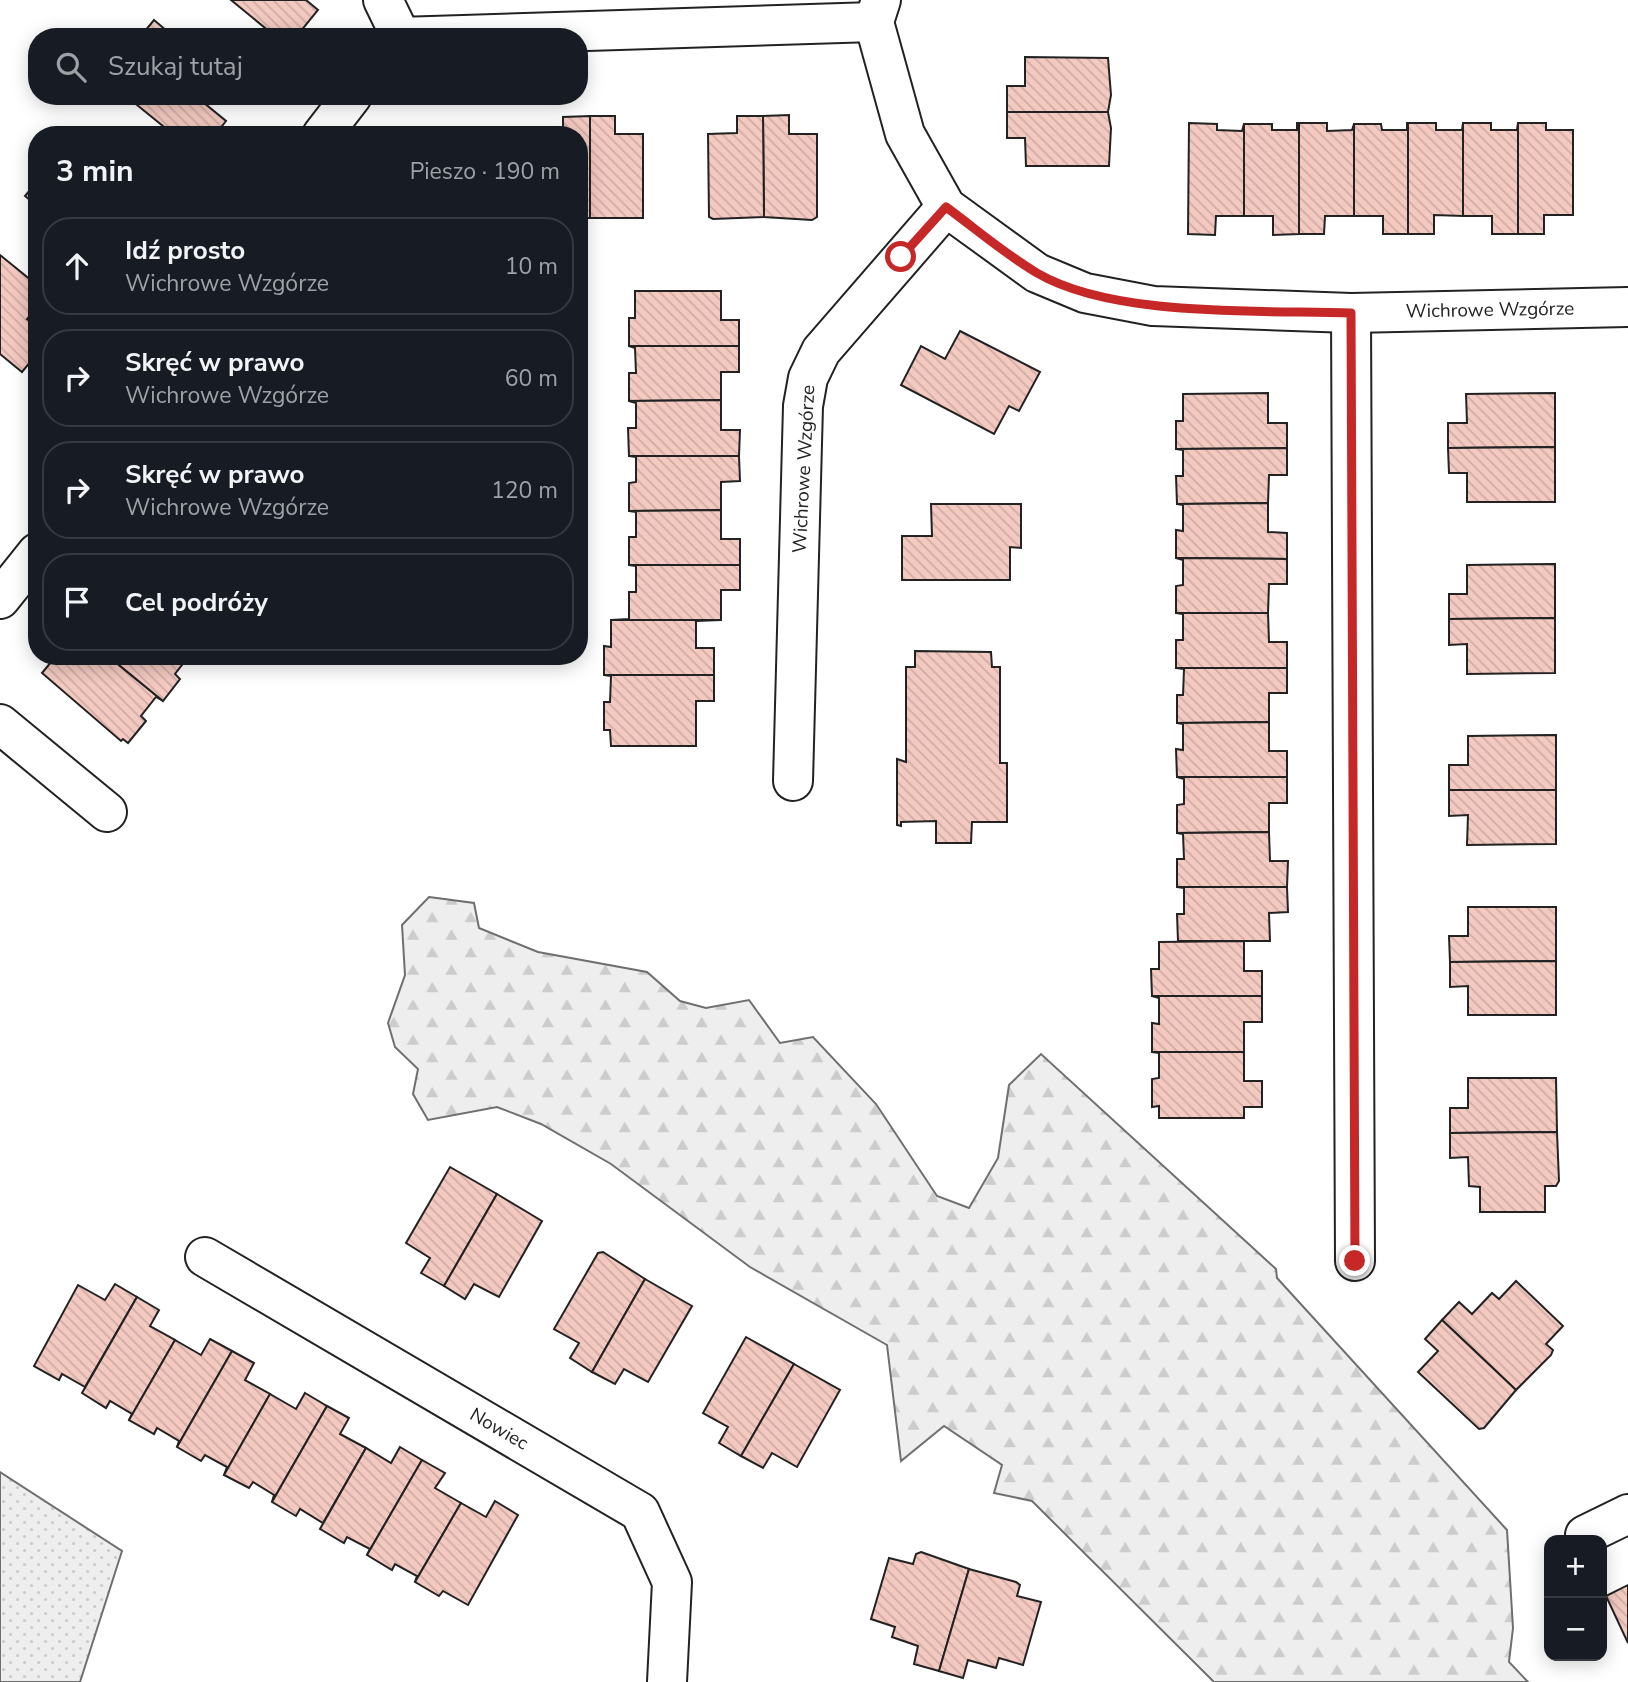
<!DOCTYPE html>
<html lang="pl">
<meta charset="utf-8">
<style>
:root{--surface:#171b24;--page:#20242c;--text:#f1f3f6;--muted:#9ea1a6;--line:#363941}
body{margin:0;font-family:"Nunito Sans",sans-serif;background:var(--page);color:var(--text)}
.controls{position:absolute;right:21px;bottom:21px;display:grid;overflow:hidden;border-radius:14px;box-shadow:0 4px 18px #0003}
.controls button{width:63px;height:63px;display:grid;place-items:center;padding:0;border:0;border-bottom:2px solid var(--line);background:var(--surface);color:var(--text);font:35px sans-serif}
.stop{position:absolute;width:21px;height:21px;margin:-16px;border:5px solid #c62828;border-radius:50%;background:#fff}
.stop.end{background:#c62828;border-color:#fff;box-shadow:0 2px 7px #0008}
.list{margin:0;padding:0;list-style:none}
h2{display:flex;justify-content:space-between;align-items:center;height:91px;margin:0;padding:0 28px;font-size:30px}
h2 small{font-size:23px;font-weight:400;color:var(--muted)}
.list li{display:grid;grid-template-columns:46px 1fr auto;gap:21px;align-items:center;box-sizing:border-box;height:98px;margin:0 14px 14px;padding:0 14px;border:2px solid var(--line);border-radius:28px}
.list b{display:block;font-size:26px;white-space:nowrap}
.list p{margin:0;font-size:23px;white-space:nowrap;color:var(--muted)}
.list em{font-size:23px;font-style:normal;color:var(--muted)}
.icon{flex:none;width:38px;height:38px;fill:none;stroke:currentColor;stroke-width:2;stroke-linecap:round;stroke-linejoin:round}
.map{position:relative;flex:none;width:1628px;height:1682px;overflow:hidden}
.search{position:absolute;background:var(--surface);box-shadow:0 4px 18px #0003;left:28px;top:28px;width:560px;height:77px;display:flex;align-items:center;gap:18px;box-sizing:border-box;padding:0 24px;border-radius:28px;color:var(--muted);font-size:26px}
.panel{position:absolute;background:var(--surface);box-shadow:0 4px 18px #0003;left:28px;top:126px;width:560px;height:539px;border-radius:28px}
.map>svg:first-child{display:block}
.grass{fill:url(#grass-dots);stroke:#6f6f6f;stroke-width:2}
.forest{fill:url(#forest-firs);stroke:#6f6f6f;stroke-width:2}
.building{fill:url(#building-back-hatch);stroke:#222;stroke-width:2}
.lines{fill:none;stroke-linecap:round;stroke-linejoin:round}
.minor-casing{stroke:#222;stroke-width:42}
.minor{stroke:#fff;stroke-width:38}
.route{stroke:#c62828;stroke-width:9}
.labels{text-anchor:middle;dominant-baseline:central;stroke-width:5;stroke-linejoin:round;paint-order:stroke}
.street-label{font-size:19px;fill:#222;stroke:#fff}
</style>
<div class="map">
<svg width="1628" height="1682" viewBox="0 0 1628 1682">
<defs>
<pattern id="grass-dots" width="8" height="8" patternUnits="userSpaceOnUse" patternTransform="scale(1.75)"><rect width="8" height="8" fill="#eee"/><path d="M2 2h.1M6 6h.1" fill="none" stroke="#ccc" stroke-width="1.8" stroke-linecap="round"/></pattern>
<pattern id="forest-firs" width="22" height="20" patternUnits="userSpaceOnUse" patternTransform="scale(1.75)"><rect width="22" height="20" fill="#eee"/><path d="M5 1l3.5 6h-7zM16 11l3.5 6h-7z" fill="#ccc"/></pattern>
<pattern id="building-back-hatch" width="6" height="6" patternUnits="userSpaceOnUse" patternTransform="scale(1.75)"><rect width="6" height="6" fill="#f3c9c0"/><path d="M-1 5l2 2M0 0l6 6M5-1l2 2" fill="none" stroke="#d0aca5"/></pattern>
</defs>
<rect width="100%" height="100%" fill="#fff"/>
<path class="grass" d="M0 1472 122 1551 80 1682H0Z"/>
<path class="forest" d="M429 897 474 903 479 928 538 952 647 972 680 1001 706 1008 749 1000 780 1043 813 1037 876 1104 937 1196 969 1208 998 1158 1009 1085 1041 1054 1276 1269 1277 1278 1507 1530 1513 1628 1509 1662 1528 1682H1214L1032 1501 994 1493 1002 1465 944 1426 901 1461 887 1345 750 1267 611 1164 541 1124 497 1107 428 1120 413 1094 418 1069 395 1047 388 1023 405 975 402 925Z"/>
<g class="building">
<path d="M231 0H306L318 10 296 37H276Z"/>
<path d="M154 20 174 37H140Z"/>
<path d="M1025 57 1108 58 1111 95 1108 112H1007V86H1025Z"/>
<path d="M126 96H208L203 102 226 121 215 135H174Z"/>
<path d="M1007 112H1108L1111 128 1109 166H1026L1025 138H1007Z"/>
<path d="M789 115V134H817V217L812 220 764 217 763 116Z"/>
<path d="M590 116H615V134H643V218H590Z"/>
<path d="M590 116V218H579V135H546L563 134V117Z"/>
<path d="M737 116H763L764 217 713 219 709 217 708 134 737 133Z"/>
<path d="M1189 123 1217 124V130L1242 131 1244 124V216H1216L1215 235 1188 234Z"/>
<path d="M1297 123H1299V234L1273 235V216H1244V124H1272V130H1297Z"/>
<path d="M1299 123H1327V131L1352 130 1354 124V216H1325L1324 234H1299Z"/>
<path d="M1407 123H1408V234H1383V216H1354V124H1381L1382 130H1407Z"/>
<path d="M1408 123H1436V130H1462L1463 123V216L1434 215V234H1408Z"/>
<path d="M1463 123H1491V130H1517L1518 123V234H1492V216H1463Z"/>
<path d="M1518 123H1546V130H1573V215H1544V234H1518Z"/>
<path d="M37 182V206L25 196Z"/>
<path d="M0 255 37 285V307L27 319 37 327V354L22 372 0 354Z"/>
<path d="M635 291H721V320H739V346H629V318H635Z"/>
<path d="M960 331 1040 372 1019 411 1009 406 994 434 901 385 921 346 945 359Z"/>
<path d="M629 346H739V372H721V400L629 401V373H636L635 348Z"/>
<path d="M1268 393V423H1287V448L1176 449V421H1183V394Z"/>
<path d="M1555 393V447L1448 448V423H1467L1466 394Z"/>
<path d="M721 400V430H740L739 456H629L628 428H636V403L629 401Z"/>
<path d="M1555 447V502H1467V473H1449L1448 448Z"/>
<path d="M1287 448V475H1269L1268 503 1177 504 1176 476H1183V450L1176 449Z"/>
<path d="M629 456H739L740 481 721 482V510L629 511V483L636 482V457Z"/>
<path d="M1268 503V532L1287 533V559L1176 558V530L1183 531V505L1177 504Z"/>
<path d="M931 504H1021V548L1010 547V580H902V536H932Z"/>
<path d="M721 510V539H740V565H629V537H636V512L629 511Z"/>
<path d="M1176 558 1287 559V584H1269L1268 613H1176V586L1183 585V560Z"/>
<path d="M1555 564V618L1449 619V594H1467V565Z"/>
<path d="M629 565H740V590H721V620H611L629 619V592H636V566Z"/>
<path d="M1176 613H1268L1269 642H1287V668H1176V640H1183V614Z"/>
<path d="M1555 618V673L1467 674V644L1449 645V619Z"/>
<path d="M611 620H721L696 621V648H714V675H604V646L611 647Z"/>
<path d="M915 651 991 652 992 667H1000V763H1007V822H972L971 843H936V821L901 822V826L897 825V759L906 762V667H915Z"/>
<path d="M56 656H63L73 664 79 656H108L163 701 156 697 141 716 146 721 128 743 123 739 121 741 42 673Z"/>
<path d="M108 656H189L175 674 180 679 163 701Z"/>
<path d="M1176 668H1287V693H1269V722L1177 723V695H1183L1184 669Z"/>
<path d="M604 675H714V701H696V746H611L610 730H604V702H610L611 676Z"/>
<path d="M1269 722V751H1287V777H1177L1176 749 1183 750V724L1177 723Z"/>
<path d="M1556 735V790H1449V765H1468V736Z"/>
<path d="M1177 777H1287V803H1269V832L1177 833V805L1184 804V779Z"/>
<path d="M1449 790H1556V844L1467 845 1468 815 1449 816Z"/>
<path d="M1269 832 1270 861H1288L1287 887H1177V859H1184L1183 834 1177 833Z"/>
<path d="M1177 887H1287L1288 912 1269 913 1270 941H1178L1177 914H1184V888Z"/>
<path d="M1468 907H1556V961L1450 962 1449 936H1468Z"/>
<path d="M1244 941V971H1262V996H1152L1151 969H1159V942Z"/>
<path d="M1556 961V1015H1468V986L1450 987V962Z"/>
<path d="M1152 996H1262V1022H1244V1052H1152V1023L1159 1024V998Z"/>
<path d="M1152 1052H1244V1081H1262V1107H1244V1118H1159V1106L1152 1107V1079L1159 1078V1053Z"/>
<path d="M1468 1078H1556L1557 1132 1450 1133V1108H1468Z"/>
<path d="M1557 1132 1559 1181 1556 1186H1545V1212H1480V1187L1469 1186 1468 1157 1450 1158V1133Z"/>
<path d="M450 1167 497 1194 444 1286 421 1273 430 1258 406 1243Z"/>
<path d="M497 1194 542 1221 499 1297 474 1284 465 1299 444 1286Z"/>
<path d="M603 1252 645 1279 592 1372 570 1358 579 1343 554 1329 598 1253Z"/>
<path d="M645 1279 692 1306 648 1382 624 1369 615 1384 592 1372Z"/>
<path d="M1516 1281 1563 1326 1546 1344 1553 1350 1551 1355 1516 1390 1442 1320 1459 1302 1472 1314 1492 1293 1499 1299Z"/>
<path d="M115 1284 137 1297 85 1387 62 1374 59 1380 34 1366 78 1285 105 1300Z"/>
<path d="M137 1297 159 1310 150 1326 175 1340 129 1420 132 1414 110 1401 106 1408 82 1393Z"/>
<path d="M1442 1320 1516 1390 1484 1428 1479 1429 1418 1372 1438 1351 1425 1339Z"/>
<path d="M746 1337 794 1364 741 1456 719 1443 728 1427 703 1413Z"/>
<path d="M210 1339 232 1351 177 1447 179 1441 157 1428 154 1434 129 1420 175 1340 201 1355Z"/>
<path d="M232 1351 254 1363 245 1380 270 1394 224 1475 227 1467 205 1455 201 1461 177 1447Z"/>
<path d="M794 1364 840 1390 797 1467 772 1453 763 1468 741 1456Z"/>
<path d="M305 1393 327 1406 272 1502 274 1495 253 1482 249 1488 224 1475 270 1394 296 1409Z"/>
<path d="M327 1406 349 1418 340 1434 366 1448 323 1523 300 1509 296 1516 272 1502Z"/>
<path d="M400 1447 422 1460 367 1555 370 1549 347 1537 344 1543 320 1529 366 1448 391 1463Z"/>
<path d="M422 1460 445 1473 435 1488 461 1503 415 1582 417 1576 395 1564 392 1570 367 1555Z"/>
<path d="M495 1501 518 1515 468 1605 443 1591 439 1596 415 1582 461 1503 486 1517Z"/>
<path d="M921 1552 969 1569 939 1671 914 1664 918 1646 892 1637 895 1627 871 1619 889 1558 913 1564 916 1554Z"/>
<path d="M969 1569 1016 1582 1020 1585 1017 1596 1041 1602 1023 1665 999 1658 996 1668 968 1660 963 1678 939 1671Z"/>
<path d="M1628 1585V1643L1606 1596Z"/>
</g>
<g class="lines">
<g class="minor-casing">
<g id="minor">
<path d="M383 0 400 35"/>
<path d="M881 0 874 22 905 134 946 207 1037 273 1085 293 1153 306 1351 313 1628 307"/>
<path d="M399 37 874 22"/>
<path d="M322 135 352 96"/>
<path d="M1351 313 1355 1261"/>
<path d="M0 599 37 553"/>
<path d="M0 724 107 812"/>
<path d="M793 781 803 406 808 378 821 351 946 207"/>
<path d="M205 1257 640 1512 672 1582 667 1682"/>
<path d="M1585 1535 1628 1514"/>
</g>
</g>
<use href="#minor" class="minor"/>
</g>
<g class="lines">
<path class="route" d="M901 257 946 207C976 229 1005 254 1037 273 1114 318 1262 310 1351 313L1355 1261"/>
</g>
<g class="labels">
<g class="street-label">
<text transform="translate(1490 310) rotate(-1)">Wichrowe Wzgórze</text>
<text transform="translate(804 469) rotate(-87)">Wichrowe Wzgórze</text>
<text transform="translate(499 1429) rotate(30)">Nowiec</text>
</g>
</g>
</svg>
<div class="controls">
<button>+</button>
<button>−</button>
</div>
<div class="stop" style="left:901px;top:257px"></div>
<div class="stop end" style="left:1355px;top:1261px"></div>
<div class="search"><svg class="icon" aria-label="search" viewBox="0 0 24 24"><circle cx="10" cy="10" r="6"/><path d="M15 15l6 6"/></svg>Szukaj tutaj</div>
<section class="panel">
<h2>3 min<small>Pieszo · 190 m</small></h2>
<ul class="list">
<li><svg class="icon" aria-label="ahead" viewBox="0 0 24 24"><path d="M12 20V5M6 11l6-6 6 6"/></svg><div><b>Idź prosto</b><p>Wichrowe Wzgórze</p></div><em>10 m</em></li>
<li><svg class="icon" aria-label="right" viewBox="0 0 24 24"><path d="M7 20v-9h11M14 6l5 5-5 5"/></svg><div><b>Skręć w prawo</b><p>Wichrowe Wzgórze</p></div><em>60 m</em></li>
<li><svg class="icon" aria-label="right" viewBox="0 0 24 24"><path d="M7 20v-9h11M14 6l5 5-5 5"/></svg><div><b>Skręć w prawo</b><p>Wichrowe Wzgórze</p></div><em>120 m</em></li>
<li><svg class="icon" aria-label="arrive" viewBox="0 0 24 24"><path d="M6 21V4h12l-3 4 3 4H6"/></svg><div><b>Cel podróży</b></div></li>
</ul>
</section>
</div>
